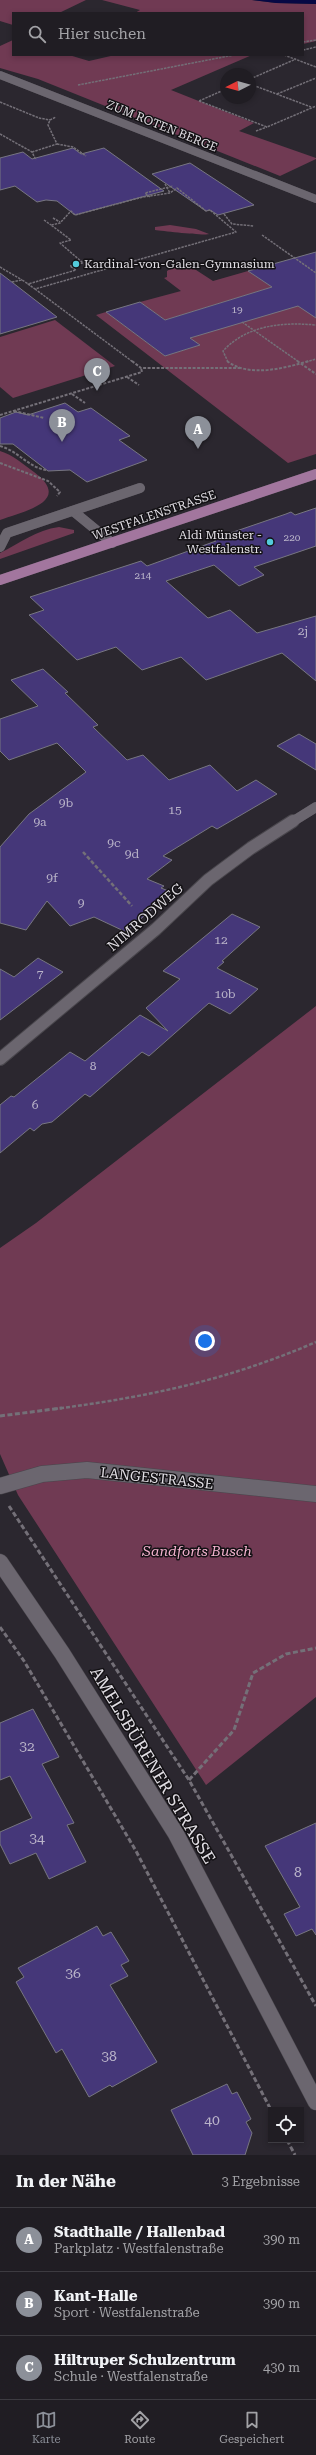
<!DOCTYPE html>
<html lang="de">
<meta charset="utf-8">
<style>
:root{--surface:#201d23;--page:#2d2a30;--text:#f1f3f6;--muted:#a2a2a6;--line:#3d3b41;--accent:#8c9099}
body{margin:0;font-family:"Roboto Serif",serif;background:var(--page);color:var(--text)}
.controls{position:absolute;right:12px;bottom:12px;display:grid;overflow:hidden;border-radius:0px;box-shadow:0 2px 6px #0003}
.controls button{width:36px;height:36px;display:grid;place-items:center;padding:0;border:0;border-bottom:1px solid var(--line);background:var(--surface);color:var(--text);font:20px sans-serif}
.compass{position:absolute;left:220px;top:68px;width:36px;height:36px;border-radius:50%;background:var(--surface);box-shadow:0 2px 6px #0003;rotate:264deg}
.you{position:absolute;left:205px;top:1341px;width:14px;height:14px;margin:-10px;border:3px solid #fff;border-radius:50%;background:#1a73e8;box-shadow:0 0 0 6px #1a73e833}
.badge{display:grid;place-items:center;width:26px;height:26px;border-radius:50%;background:var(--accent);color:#fff;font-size:13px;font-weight:700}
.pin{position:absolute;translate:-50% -33px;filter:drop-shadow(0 1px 2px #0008)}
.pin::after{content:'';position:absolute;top:21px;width:14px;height:12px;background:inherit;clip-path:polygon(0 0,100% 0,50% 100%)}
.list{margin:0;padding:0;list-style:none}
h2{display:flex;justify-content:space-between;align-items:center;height:52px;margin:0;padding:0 16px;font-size:17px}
h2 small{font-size:13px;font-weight:400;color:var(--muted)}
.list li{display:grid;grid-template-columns:26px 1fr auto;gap:12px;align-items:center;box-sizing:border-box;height:64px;padding:0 16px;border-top:1px solid var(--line)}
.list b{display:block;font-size:15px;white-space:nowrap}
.list p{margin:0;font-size:13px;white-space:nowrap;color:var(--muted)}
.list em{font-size:13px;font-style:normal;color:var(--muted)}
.icon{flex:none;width:22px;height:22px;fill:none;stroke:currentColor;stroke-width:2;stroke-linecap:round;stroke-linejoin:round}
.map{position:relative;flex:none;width:316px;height:2155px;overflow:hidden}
.search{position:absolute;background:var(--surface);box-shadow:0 2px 6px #0003;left:12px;right:12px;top:12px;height:44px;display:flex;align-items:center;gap:10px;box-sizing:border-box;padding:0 14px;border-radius:0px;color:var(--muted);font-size:15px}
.sheet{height:244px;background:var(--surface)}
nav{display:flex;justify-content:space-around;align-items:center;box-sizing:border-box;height:56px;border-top:1px solid var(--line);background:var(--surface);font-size:11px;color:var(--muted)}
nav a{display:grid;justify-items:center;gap:2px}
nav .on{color:var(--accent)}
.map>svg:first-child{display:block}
.green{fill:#703a53}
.water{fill:#060844}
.building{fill:#453779;stroke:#777681}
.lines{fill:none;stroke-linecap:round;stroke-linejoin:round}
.minor-far3-casing{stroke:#49464c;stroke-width:8}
.minor-far2-casing{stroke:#49464c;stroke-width:10}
.minor-far1-casing{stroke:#49464c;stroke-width:14}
.minor-casing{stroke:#49464c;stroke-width:17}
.major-casing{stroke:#49464c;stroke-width:10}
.path-far3{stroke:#747078;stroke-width:1.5;stroke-dasharray:2.5 1;stroke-linecap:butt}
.path-far2{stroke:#747078;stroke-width:2;stroke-dasharray:3 1.5;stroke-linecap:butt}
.path-far1{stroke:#747078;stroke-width:2.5;stroke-dasharray:4 2;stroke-linecap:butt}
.path{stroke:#747078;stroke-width:3;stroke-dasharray:5 2.5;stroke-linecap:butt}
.minor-far3{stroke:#6b666f;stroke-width:8}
.minor-far2{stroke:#6b666f;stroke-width:10}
.minor-far1{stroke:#6b666f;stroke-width:12}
.minor{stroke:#6b666f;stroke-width:16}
.major{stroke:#a2769e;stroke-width:10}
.poi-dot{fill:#53cbdb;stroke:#131114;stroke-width:1.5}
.labels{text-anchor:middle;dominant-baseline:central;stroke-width:3;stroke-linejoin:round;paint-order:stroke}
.far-number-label{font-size:10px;fill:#bab4c9}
.far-street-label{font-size:12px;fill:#e1dee4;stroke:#131114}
.far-poi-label{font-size:12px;fill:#e1dee4;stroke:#131114;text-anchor:start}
.number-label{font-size:12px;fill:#bab4c9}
.street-label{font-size:14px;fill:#e1dee4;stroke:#131114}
.park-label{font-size:14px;font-style:italic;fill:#f3b2ce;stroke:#131114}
.near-number-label{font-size:14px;fill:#bab4c9}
.near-street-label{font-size:17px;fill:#e1dee4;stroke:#131114}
</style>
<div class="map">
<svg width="316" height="2155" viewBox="0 0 316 2155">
<rect width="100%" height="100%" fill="#2b272f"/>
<g class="green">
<path d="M0 0H86L59 13H13V25L0 21Z"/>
<path d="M102 0H252L276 3 316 4V41L303 44V13H135L140 10Z"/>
<path d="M13 40V55H69L89 61 115 55H252L171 90 254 123 239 131 316 158V159L280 176 38 79 0 68V46Z"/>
<path d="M170 225 196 229 209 234C205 236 164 231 155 230V227Z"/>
<path d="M172 268H193L213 281 248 271 272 287 165 320 140 302 181 291 164 278 167 277V271Z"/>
<path d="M298 306 316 310V454L288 463 96 315 106 312 165 356 200 345 190 338 285 307Z"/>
<path d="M55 320 115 366 13 398 0 387V337Z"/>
<path d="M0 451C13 455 23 464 34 472 73 501 25 511 0 520Z"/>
<path d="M59 527 74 530V533L0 559V553C20 543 36 530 59 527Z"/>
<path d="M316 1006V1697L206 1785 18 1495 0 1454V1248L36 1223Z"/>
</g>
<path class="water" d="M252 0H316V4L276 3Z"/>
<g class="building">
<path d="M73 148 81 154 104 148 164 191 75 215 57 201 46 200 37 202 15 186 0 190V158L23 152 32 159Z"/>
<path d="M190 163 254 205 218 215 210 210 206 211 152 174Z"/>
<path d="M316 252V318L298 306 190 338 200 345 165 356 106 312 140 302 165 320 272 287 248 271Z"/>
<path d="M0 273 17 286 57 317 0 334Z"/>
<path d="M65 403 78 412 91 408 130 436 119 440 147 460 87 482 70 470 48 471 13 444H0V418L16 412 28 415Z"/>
<path d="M316 508V546L254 567 264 575 239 586 214 565 166 581 208 618 230 610 257 633 316 616V681L282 653 206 680 181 657 142 670 116 647 77 660 29 615 44 610 30 597 141 561 147 566 216 541 213 539 286 514 291 512 295 515Z"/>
<path d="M43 669 68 692 65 693 98 725 93 727 127 760 143 755 169 780 210 765 237 791 256 780 277 794 217 829 212 826 163 856 172 860 147 879 164 886 161 888 171 892 126 932 94 917 70 926 47 901 26 930 0 923V847L29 814 86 772 57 743 9 760 0 751V719L38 706 11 680Z"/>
<path d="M299 734 316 744V770L277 746Z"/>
<path d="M232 914 260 927 222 961 224 962 217 968 258 989 230 1014 209 1003 149 1056 142 1052 90 1097 85 1094 52 1122 42 1124 34 1131 30 1128 0 1153V1105L11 1096 14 1097 70 1052 85 1061 140 1015 168 1031 146 1008 180 979 163 971Z"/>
<path d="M38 958 63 972 0 1020V969L14 977Z"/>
<path d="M33 1709 59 1757 42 1764 74 1823 67 1825 86 1862 49 1879 36 1853 10 1864 0 1844V1832L32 1818 10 1776 0 1780V1723Z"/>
<path d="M316 1823V1935L312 1929 296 1936 284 1914 300 1907 265 1846Z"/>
<path d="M97 1926 103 1936 111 1932 129 1961 121 1965 128 1976 110 1985 157 2062 112 2087 110 2085 89 2097 62 2049 56 2053 16 1982 24 1977 18 1968Z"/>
<path d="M227 2084 232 2094 237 2092 251 2119 246 2122 252 2133 245 2155H193L171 2110Z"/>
</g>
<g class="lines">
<g class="minor-far3-casing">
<path id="minor-far3" d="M0 75 316 199"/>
</g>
<g class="minor-far2-casing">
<g id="minor-far2">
<path d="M73 511 112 543"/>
<path d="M0 547 7 533 140 488"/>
<path d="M292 822 316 807"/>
</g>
</g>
<g class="minor-far1-casing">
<path id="minor-far1" d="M0 1059 156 929 208 880 251 848 293 821"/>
</g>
<g class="minor-casing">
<g id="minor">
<path d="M0 1486 42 1474 87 1470 316 1494"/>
<path d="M0 1562 62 1653 176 1834 316 2102"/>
</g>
</g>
<g class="major-casing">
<path id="major" d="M0 580 316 474"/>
</g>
<g class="path-far3">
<path d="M303 42 316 40"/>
<path d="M303 50 316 47"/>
<path d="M284 55 316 67"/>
<path d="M250 79 296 59"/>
<path d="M250 84 311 107"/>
<path d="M78 85 234 55"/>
<path d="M277 94 316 78"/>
<path d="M199 101 267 127 316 106"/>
<path d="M199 101 226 89"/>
<path d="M0 102 39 118 50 120"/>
<path d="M256 131 267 127"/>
<path d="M0 134 32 152 36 160"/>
<path d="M57 144 73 147 86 156"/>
<path d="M32 152 57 144 48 125 50 120 56 117"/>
<path d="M165 184 170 193"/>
<path d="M177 188 206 211 210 210 236 232 35 289 28 284 76 270 70 266 83 263 60 243 71 240 51 225 60 223 71 211 75 215 143 197 170 193Z"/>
<path d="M150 197 145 193 173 186"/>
<path d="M224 214 232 224 254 226"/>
<path d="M53 218 60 222"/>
<path d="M44 220 51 225"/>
<path d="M262 235 316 273"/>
<path d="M0 267 22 280"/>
<path d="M12 282 22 280 30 285"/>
<path d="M35 289 133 362"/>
<path d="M242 322 299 362"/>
<path d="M228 362 223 351C247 325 282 322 316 325"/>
<path d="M306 362 316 359"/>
</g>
<g class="path-far2">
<path d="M132 361 141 368H240"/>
<path d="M227 361C249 378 285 368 309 361"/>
<path d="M297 361 316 374"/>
<path d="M127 377 139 385"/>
<path d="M72 394 85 403"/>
<path d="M14 411 44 418"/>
<path d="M0 415 142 372 141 368"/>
<path d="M0 446C18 451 28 467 46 470"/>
<path d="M0 463 48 481 60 492 57 496"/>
</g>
<g class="path-far1">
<path d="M83 852 132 906"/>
<path d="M54 1409C148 1397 228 1380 316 1342"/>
</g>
<g class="path">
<path d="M0 1416 62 1408"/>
<path d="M9 1506 189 1780 316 2006"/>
<path d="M0 1627 24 1661 136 1851 271 2110"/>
<path d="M189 1780 234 1730 253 1673 286 1654 316 1648"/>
<path d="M287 2140 295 2155"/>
</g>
<use href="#minor-far3" class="minor-far3"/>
<use href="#minor-far2" class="minor-far2"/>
<use href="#minor-far1" class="minor-far1"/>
<use href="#minor" class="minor"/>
<use href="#major" class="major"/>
</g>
<g class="poi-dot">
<circle cx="76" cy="264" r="4"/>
<circle cx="270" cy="542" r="4"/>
</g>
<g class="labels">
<g class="far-number-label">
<text x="237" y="309">19</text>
<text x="292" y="537">220</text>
<text x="143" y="575">214</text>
</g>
<g class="far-street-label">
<text transform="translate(162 126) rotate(22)">ZUM ROTEN BERGE</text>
<text transform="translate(154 515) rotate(-19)">WESTFALENSTRASSE</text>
</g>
<g class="far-poi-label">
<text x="84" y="264">Kardinal-von-Galen-Gymnasium</text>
<text x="262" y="535" text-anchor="end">Aldi Münster -<tspan x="262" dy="14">Westfalenstr.</tspan></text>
</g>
<g class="number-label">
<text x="303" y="631">2j</text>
<text x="66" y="803">9b</text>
<text x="175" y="810">15</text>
<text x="40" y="822">9a</text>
<text x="114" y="843">9c</text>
<text x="132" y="854">9d</text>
<text x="52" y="878">9f</text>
<text x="81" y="903">9</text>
<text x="221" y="940">12</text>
<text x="40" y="974">7</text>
<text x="225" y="994">10b</text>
<text x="93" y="1066">8</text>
<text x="35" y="1105">6</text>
</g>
<g class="street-label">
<text transform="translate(145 917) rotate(-41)">NIMRODWEG</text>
<text transform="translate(157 1478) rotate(6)">LANGESTRASSE</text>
</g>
<g class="park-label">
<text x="197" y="1551">Sandforts Busch</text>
</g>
<g class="near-number-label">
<text x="27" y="1746">32</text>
<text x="37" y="1838">34</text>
<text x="298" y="1872">8</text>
<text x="73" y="1973">36</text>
<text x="109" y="2056">38</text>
<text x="212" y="2120">40</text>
</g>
<g class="near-street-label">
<text transform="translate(153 1765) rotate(59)">AMELSBÜRENER STRASSE</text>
</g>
</g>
</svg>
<div class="controls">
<button><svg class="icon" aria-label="locate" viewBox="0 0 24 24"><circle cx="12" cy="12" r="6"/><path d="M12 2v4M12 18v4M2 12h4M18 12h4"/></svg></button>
</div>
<svg class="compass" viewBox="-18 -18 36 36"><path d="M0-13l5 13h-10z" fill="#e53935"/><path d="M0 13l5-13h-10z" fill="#a2a2a6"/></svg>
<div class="you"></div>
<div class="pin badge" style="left:198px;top:449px">A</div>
<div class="pin badge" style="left:62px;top:442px">B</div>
<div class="pin badge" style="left:97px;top:391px">C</div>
<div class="search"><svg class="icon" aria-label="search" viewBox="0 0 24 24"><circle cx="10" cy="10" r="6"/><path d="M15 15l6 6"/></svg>Hier suchen</div>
</div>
<section class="sheet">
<h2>In der Nähe<small>3 Ergebnisse</small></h2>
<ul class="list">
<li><span class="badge">A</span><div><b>Stadthalle / Hallenbad</b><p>Parkplatz · Westfalenstraße</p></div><em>390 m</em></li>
<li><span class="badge">B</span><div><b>Kant-Halle</b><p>Sport · Westfalenstraße</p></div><em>390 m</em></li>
<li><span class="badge">C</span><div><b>Hiltruper Schulzentrum</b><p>Schule · Westfalenstraße</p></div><em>430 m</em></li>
</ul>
</section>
<nav>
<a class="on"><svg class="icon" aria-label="map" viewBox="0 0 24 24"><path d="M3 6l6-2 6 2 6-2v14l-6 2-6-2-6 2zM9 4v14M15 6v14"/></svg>Karte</a>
<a><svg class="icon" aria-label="directions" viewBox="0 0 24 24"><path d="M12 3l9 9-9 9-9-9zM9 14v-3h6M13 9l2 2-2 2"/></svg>Route</a>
<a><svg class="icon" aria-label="saved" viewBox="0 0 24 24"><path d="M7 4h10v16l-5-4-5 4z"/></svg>Gespeichert</a>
</nav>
